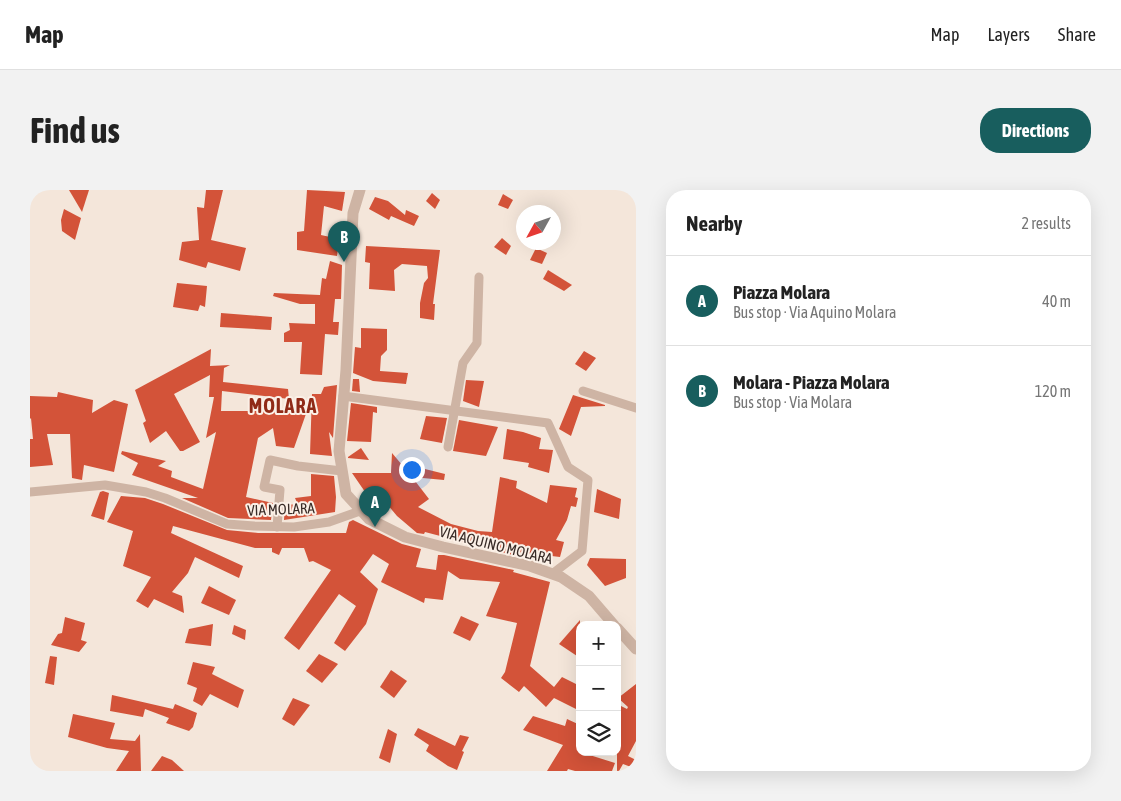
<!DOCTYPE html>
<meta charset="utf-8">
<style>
:root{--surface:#fff;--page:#f2f2f2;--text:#222;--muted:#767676;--line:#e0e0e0;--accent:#185e5e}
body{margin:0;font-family:"Asap Condensed",sans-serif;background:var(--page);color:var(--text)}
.controls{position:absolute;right:15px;bottom:15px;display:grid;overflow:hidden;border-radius:10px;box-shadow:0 5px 20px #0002}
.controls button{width:45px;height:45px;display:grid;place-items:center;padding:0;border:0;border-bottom:1px solid var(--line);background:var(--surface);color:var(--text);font:25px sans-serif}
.compass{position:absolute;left:486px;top:15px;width:45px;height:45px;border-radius:50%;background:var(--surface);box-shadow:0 5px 20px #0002;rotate:230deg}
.you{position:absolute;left:381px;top:279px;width:18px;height:18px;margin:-12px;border:4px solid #fff;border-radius:50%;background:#1a73e8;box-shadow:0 0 0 8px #1a73e833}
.badge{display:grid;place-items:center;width:32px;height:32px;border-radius:50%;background:var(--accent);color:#fff;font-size:16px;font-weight:700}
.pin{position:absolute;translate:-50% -41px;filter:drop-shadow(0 1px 2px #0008)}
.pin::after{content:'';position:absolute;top:26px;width:18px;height:15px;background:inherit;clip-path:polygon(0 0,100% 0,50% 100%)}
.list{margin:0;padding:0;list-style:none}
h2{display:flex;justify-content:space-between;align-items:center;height:65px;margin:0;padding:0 20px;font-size:21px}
h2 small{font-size:16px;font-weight:400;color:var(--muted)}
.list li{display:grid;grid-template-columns:32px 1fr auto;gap:15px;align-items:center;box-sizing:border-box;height:90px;padding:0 20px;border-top:1px solid var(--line)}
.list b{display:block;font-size:19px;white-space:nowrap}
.list p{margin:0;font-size:16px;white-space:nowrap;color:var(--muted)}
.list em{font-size:16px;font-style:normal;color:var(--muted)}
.icon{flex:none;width:28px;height:28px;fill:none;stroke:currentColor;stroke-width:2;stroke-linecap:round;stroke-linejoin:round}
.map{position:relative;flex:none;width:606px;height:581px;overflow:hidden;border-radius:20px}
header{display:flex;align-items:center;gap:30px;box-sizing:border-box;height:70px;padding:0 25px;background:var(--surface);border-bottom:1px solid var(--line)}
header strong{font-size:24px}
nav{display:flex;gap:28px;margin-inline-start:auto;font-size:18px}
.intro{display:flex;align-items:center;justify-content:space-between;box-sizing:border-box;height:120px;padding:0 30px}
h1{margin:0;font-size:35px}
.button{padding:12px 22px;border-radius:20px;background:var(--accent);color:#fff;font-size:18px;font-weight:700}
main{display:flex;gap:30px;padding:0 30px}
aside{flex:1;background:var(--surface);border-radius:20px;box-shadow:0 5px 20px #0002}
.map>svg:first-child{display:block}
.building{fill:#d35339}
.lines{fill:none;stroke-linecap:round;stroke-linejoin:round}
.minor{stroke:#ceb4a4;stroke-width:9}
.tertiary{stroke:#ceb4a4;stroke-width:11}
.labels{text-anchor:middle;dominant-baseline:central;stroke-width:4;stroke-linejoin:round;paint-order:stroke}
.street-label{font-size:15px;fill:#382b27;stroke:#fbf0e7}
.district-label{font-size:20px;font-weight:bold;letter-spacing:1px;fill:#902a17;stroke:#fbf0e7}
</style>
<header>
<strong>Map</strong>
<nav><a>Map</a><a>Layers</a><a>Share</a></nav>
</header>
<div class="intro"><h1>Find us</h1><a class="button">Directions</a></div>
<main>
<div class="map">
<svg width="606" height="581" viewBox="0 0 606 581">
<rect width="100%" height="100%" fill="#f4e6da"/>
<g class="building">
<path d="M39 0H59L52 22Z"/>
<path d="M176 0H193L181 50 216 58 210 81 178 72 176 78 149 70 152 52 169 50 167 17 174 18Z"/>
<path d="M277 0 315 2 312 21 294 16 291 45 309 49 307 66 267 60V42L274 41Z"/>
<path d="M402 3 410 10 405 19 396 11Z"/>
<path d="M473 4 483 10 478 19 468 15Z"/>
<path d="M345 7 358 11 375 25 376 20 389 26 384 36 361 26 359 30 339 19Z"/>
<path d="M34 19 51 28 45 50 32 41 31 30Z"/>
<path d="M472 48 481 56 476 65 464 57Z"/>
<path d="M336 56 410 60 403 114H405L404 130 390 128V113L394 93 398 88 397 76 372 74 364 80 365 101 339 99 340 73 335 72Z"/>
<path d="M506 58 517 63 512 74 500 70Z"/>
<path d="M300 71 312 75 311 109H305L303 132H309L308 145 295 144 292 185 270 184 272 152H254V143L260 140 259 133 285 134V114H270L243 106 244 103 290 105 292 88 296 89Z"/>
<path d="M518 80 542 95 534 101 513 89Z"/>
<path d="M147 93 177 96 175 117 170 115 168 121 143 117Z"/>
<path d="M191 123 242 127 241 140 190 137Z"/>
<path d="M331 138 357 139V160L351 166 350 181 378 183 376 194 343 191 323 183 325 157 331 158Z"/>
<path d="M181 159 180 176 200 175 194 178 193 192 258 199 259 209 192 201 191 221H277L264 258 246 256 243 238 228 248 216 307 243 313 241 330 198 328 152 308H168L102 285 108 273 91 264 92 261 136 271 128 276 142 281 141 287 173 299 186 242 176 248 184 207H179L180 185 144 204 170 252 153 261H150L136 241 120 253 113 233 116 231 105 200Z"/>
<path d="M554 161 566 168 556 181 545 174Z"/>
<path d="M323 189H329L330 202 322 201Z"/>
<path d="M436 190 454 191 449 217 433 211Z"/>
<path d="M307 195 303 248 299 242 302 266 280 264 282 204H291L294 197Z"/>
<path d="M28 202 63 210 62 223 84 210 98 214 84 282 54 275 52 290 42 288 40 244H17L23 275 0 277V249H3L1 228 0 229V206L27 207Z"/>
<path d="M543 205 575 215V216L551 217 541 246 529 239Z"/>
<path d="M321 213 347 217V223L343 222 341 252 317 251Z"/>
<path d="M396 226 417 228 412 253 390 249Z"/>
<path d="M429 230 468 237 456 266 423 261Z"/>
<path d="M477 239 493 242 511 248 509 259 523 260 519 283 498 277 499 273 473 269Z"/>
<path d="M331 258 339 270 318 268V267Z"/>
<path d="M362 263 378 282 389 276 391 278 415 284 414 290 382 287 399 309 388 317 421 334 448 341 462 342 470 287 487 291 486 298 517 313 520 295 547 298 545 307 548 308 546 317 541 316 537 330 526 350 534 352 530 367 488 362 487 366 395 342 394 344 387 343 367 326 357 314 350 319 342 312 322 283H361Z"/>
<path d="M281 284 304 286 306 307 305 322 254 330 255 314 268 315 265 308 281 306Z"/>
<path d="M567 299 591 309 589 329 564 322Z"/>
<path d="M73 301 79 303 74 330 61 326 70 302Z"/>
<path d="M91 306 115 308 133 314 197 340 228 343H316L319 332 323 330 372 354 391 359 386 377 406 380 408 365H414L484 380 483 382 520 392 500 476 524 497 532 487 550 496V521L524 508 516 517 494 496 489 502 471 488 475 482 487 433 456 426 470 392 430 389 418 381 413 410 395 408 394 413 351 392 359 374 343 364 330 382 348 399 336 434 315 461 304 453 326 416 309 404 269 460 254 448 301 380 283 371 279 372 274 358H252L249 365 242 362V358H225L143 336 141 343 213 376 209 388 165 367 158 383 142 402 152 406 154 423 124 409 118 418 106 411 121 387 93 376 103 341 77 332Z"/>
<path d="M560 368 596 369V388L575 396 557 375Z"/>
<path d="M179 396 206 410 199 425 171 413Z"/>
<path d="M431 426 449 434 440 451 423 443Z"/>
<path d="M35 427 55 433 51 450 57 452 49 462 21 455 28 444 32 443Z"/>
<path d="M550 430V468L529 454Z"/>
<path d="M183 434 181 456 155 453 159 439Z"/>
<path d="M204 435 216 440 215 450 202 444Z"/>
<path d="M289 464 308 474 292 493 276 481Z"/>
<path d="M20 466 27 467 24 495 15 493Z"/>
<path d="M163 472 185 477 182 484 214 500 208 518 180 504 172 516 163 511 167 498 157 494Z"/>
<path d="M361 480 377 491 364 508 350 497Z"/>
<path d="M606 494V551L598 566 606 570V579L593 574 589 581H587V514L597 519 598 517 588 508Z"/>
<path d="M82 505 143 519 145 514 167 523 163 537 159 541 136 533 139 528 115 519 113 527 80 521Z"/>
<path d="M263 508 280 515 264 536 252 529Z"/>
<path d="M43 524 85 533 80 549 105 551 110 544 111 581H86L99 561 77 558 38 547Z"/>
<path d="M503 526 535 536 537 529 550 535V562L585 573 582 581H545L538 579 537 581H517L533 555 493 540Z"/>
<path d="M388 538 425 556 430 545 439 547 432 561 434 562 427 580 418 576 396 561 399 555 384 545Z"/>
<path d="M358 539 367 544 360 573 349 568Z"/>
<path d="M132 566 142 570 154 581H121Z"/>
</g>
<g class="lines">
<g class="minor">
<path d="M553 201 606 218"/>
<path d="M313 206 518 233 538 277 558 290 552 361 522 384"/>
<path d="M418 257 433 173 447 153 449 87"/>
<path d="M0 302 75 295 116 302 135 308 197 334 224 336 264 337 299 332 330 321"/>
<path d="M247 337 250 300 234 297 240 270 268 276 312 281"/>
</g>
<g class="tertiary">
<path d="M330 0 323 23 316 180 309 261 316 304 339 329 375 347 413 357 500 376 531 387 559 406 584 435"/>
<path d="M587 438 606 459"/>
</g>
</g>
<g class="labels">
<g class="street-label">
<text transform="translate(251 319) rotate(-2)">VIA MOLARA</text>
<text transform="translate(466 355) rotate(14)">VIA AQUINO MOLARA</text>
</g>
<g class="district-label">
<text x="253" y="215">MOLARA</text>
</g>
</g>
</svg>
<div class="controls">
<button>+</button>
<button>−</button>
<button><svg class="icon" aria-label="layers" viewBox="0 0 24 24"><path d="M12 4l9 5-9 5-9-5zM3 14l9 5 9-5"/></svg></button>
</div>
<svg class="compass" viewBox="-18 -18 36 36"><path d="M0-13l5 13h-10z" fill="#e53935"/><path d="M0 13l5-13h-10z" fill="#767676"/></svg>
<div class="you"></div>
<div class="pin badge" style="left:345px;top:337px">A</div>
<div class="pin badge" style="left:314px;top:72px">B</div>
</div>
<aside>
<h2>Nearby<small>2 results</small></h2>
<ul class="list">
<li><span class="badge">A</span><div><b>Piazza Molara</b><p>Bus stop · Via Aquino Molara</p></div><em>40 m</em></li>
<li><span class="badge">B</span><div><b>Molara - Piazza Molara</b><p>Bus stop · Via Molara</p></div><em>120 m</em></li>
</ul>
</aside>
</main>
